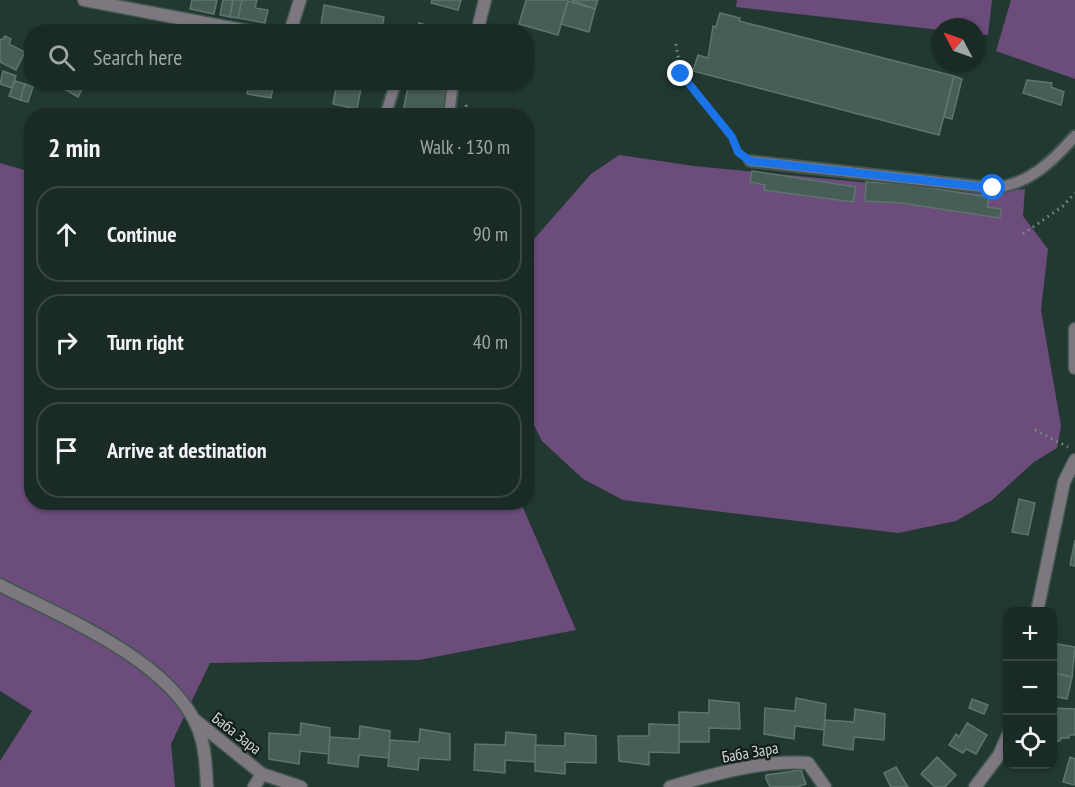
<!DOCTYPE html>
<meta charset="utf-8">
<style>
:root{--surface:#1a2b26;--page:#23332e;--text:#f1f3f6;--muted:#9fa7a7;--line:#384743}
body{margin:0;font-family:"PT Sans Narrow",sans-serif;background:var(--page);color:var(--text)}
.controls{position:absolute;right:18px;bottom:18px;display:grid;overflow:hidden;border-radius:12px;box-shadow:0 2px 4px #0004}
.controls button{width:54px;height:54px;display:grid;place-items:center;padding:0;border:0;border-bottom:2px solid var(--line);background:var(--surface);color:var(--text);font:30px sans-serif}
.compass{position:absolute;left:931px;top:18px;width:54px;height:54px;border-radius:50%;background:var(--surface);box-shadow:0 2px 4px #0004;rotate:311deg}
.stop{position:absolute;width:18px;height:18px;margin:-14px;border:4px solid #1a73e8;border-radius:50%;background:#fff}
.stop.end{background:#1a73e8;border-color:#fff;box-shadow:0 2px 6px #0008}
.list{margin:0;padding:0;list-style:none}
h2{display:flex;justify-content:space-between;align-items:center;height:78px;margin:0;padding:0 24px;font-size:26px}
h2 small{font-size:20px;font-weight:400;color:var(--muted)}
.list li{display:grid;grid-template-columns:39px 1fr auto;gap:18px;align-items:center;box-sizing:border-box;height:96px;margin:0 12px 12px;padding:0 12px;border:2px solid var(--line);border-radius:24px}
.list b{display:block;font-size:22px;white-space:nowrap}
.list em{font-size:20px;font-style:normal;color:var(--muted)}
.icon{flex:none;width:33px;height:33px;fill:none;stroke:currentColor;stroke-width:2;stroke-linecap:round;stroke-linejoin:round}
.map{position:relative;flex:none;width:1075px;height:787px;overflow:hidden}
.search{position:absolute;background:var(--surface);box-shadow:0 2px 4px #0004;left:24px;top:24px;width:510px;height:66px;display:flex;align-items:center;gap:15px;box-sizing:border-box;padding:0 21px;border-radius:24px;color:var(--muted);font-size:22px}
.panel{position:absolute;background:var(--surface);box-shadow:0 2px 4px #0004;left:24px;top:108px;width:510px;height:402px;border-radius:24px}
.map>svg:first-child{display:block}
.green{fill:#6c4c7a}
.building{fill:#475e57;stroke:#5d756e;stroke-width:1.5}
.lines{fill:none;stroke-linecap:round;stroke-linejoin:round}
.service-casing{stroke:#40564f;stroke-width:14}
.minor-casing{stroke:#40564f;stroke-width:15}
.path{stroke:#7c8e89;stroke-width:3;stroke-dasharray:1.5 4.5;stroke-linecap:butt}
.service{stroke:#7d777f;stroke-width:10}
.minor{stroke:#7d777f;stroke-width:12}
.route{stroke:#1a73e8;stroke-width:8}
.labels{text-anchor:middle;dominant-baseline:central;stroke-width:4.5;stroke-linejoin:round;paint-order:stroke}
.street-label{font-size:16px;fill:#cbd8d4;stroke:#141d1b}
</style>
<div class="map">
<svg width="1075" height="787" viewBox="0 0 1075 787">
<rect width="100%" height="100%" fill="#223932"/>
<g class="green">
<path d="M737 0H992L988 35 976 34V27H940V30L736 7Z"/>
<path d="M1011 0H1075V79L996 51Z"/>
<path d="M619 155 694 166 984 194 1025 189 1023 216 1048 249 1041 310 1061 426 1057 448 1034 462 992 500 956 521 898 533 623 500 583 479 542 441 527 411 526 257 528 246 591 174Z"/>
<path d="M0 163 31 172 32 502 521 503 576 630 419 660 210 663 171 744 175 787H0V761L32 711 0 691Z"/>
</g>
<g class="building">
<path d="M192 0H217L214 14 190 9Z"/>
<path d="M223 0H233L230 17 220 15Z"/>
<path d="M233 0H242L238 18 230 17Z"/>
<path d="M242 0H257L255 8 268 10 265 23 238 18Z"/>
<path d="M432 0H461L458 10 431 3Z"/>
<path d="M526 0H568L558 35 519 24Z"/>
<path d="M571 0H598L595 9Z"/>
<path d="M568 1 595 9 589 32 561 24Z"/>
<path d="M324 5 384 17 381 32H320Z"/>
<path d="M720 13 740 18 739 21 954 76 939 135 693 71 698 55 708 58 713 26 716 27Z"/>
<path d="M419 23 451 32H416Z"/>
<path d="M390 26 398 27 416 30 389 32Z"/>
<path d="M5 36 11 39 9 44 25 52 16 70 0 62V39L2 40Z"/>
<path d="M3 71 16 76 12 88 0 84Z"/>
<path d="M954 76 962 79 952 119 944 117Z"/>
<path d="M1027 80 1052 83 1051 87 1064 92 1061 105 1023 93Z"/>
<path d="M15 81 25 84 20 100 9 96Z"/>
<path d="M52 82H86L78 97Z"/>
<path d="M249 82H274L271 98 247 94Z"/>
<path d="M337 82 362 83 357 109 333 104Z"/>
<path d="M409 82 450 91 445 116H402Z"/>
<path d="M25 84 33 87 28 102 20 100Z"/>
<path d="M347 108 361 112 360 116H345Z"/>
<path d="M752 171 856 187 853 202 764 190 765 185 750 182Z"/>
<path d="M866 182 905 184 989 197 987 207 1001 209 1000 218 901 203 865 201Z"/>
<path d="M1019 499 1035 503 1028 535 1012 532Z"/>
<path d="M1075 540V566L1070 565Z"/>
<path d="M1052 643 1075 647 1072 677 1052 673Z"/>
<path d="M1052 673 1072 677 1067 699 1052 696Z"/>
<path d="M796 698 826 704 824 730 795 726 794 739 764 734 765 708 795 711Z"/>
<path d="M972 699 988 705 984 714 969 708Z"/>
<path d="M709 700 739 703 740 729 709 728V742H679V712L709 713Z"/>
<path d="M1052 708 1075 709V735H1069V738H1061L1060 741H1055L1056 737H1052Z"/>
<path d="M855 709 885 714 884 740 854 737 853 750 823 745 825 720 854 722Z"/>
<path d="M301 723 330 728 329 754 300 751 299 764 269 759V733L300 735Z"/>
<path d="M967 723 987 735 976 754 966 749 963 753 949 745 956 734 959 737Z"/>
<path d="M649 724 679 725V753L649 752V765L619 761 618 736H649Z"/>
<path d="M360 726 390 731 389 758 359 755 358 767 328 763 330 737 359 739Z"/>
<path d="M420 729 450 734V760L419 758 418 770 388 766 390 740 419 742Z"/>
<path d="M506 732 536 735 535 762 505 760V773L474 770 475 744 505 745Z"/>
<path d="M565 733 596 736V763L565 762V774L535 771V745L565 746Z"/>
<path d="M937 757 956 775 945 787H935L921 774Z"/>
<path d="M1070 757 1075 759V785L1063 782Z"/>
<path d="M896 767 906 784 908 787H891L884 773Z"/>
<path d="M801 770 806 784 797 787H770L766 779V775Z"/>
</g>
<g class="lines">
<g class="service-casing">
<g id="service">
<path d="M385 116 396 82"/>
<path d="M449 116 453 82"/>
<path d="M750 161 993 188C1028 185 1052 162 1075 136"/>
</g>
</g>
<g class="minor-casing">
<g id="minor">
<path d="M84 0 253 32"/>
<path d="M290 32 300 0"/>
<path d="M477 32 485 0"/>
<path d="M1075 329V368"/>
<path d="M0 585C63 618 184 665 202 741 206 756 206 772 207 787"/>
<path d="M1037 612 1064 482 1075 460"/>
<path d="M195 720 262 774 301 787"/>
<path d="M254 787 262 774"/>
<path d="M670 787C710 775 766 759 808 763L825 787"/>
<path d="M975 787 999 755 1008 735"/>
</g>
</g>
<g class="path">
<path d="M676 44 681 74 693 92 732 137 740 153"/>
<path d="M466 105 468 116"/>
<path d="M1023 234 1063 206 1075 193"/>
<path d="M526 243 534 263"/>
<path d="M1035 430 1068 447"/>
</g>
<use href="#service" class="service"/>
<use href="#minor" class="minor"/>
</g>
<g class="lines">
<path class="route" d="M681 74 732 137 738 152 750 161 993 188"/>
</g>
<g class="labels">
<g class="street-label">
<text transform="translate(237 733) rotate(38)">Баба Зара</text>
<text transform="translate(750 752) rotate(-10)">Баба Зара</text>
</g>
</g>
</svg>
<div class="controls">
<button>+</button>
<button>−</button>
<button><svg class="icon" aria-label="locate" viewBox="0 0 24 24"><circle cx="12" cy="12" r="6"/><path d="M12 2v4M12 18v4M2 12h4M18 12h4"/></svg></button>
</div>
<svg class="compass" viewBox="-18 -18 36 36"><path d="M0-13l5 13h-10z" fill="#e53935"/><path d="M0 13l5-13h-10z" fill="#9fa7a7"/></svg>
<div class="stop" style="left:993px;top:188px"></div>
<div class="stop end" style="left:681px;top:74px"></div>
<div class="search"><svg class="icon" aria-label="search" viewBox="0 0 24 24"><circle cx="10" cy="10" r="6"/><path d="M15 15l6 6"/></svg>Search here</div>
<section class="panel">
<h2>2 min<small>Walk · 130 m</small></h2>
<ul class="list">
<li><svg class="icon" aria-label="ahead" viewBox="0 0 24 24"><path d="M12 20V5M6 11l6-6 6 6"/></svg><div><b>Continue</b></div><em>90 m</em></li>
<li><svg class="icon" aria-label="right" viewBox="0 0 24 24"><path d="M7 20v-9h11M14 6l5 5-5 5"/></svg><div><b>Turn right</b></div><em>40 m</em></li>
<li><svg class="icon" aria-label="arrive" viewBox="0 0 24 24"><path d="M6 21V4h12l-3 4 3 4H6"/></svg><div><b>Arrive at destination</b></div></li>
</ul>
</section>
</div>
